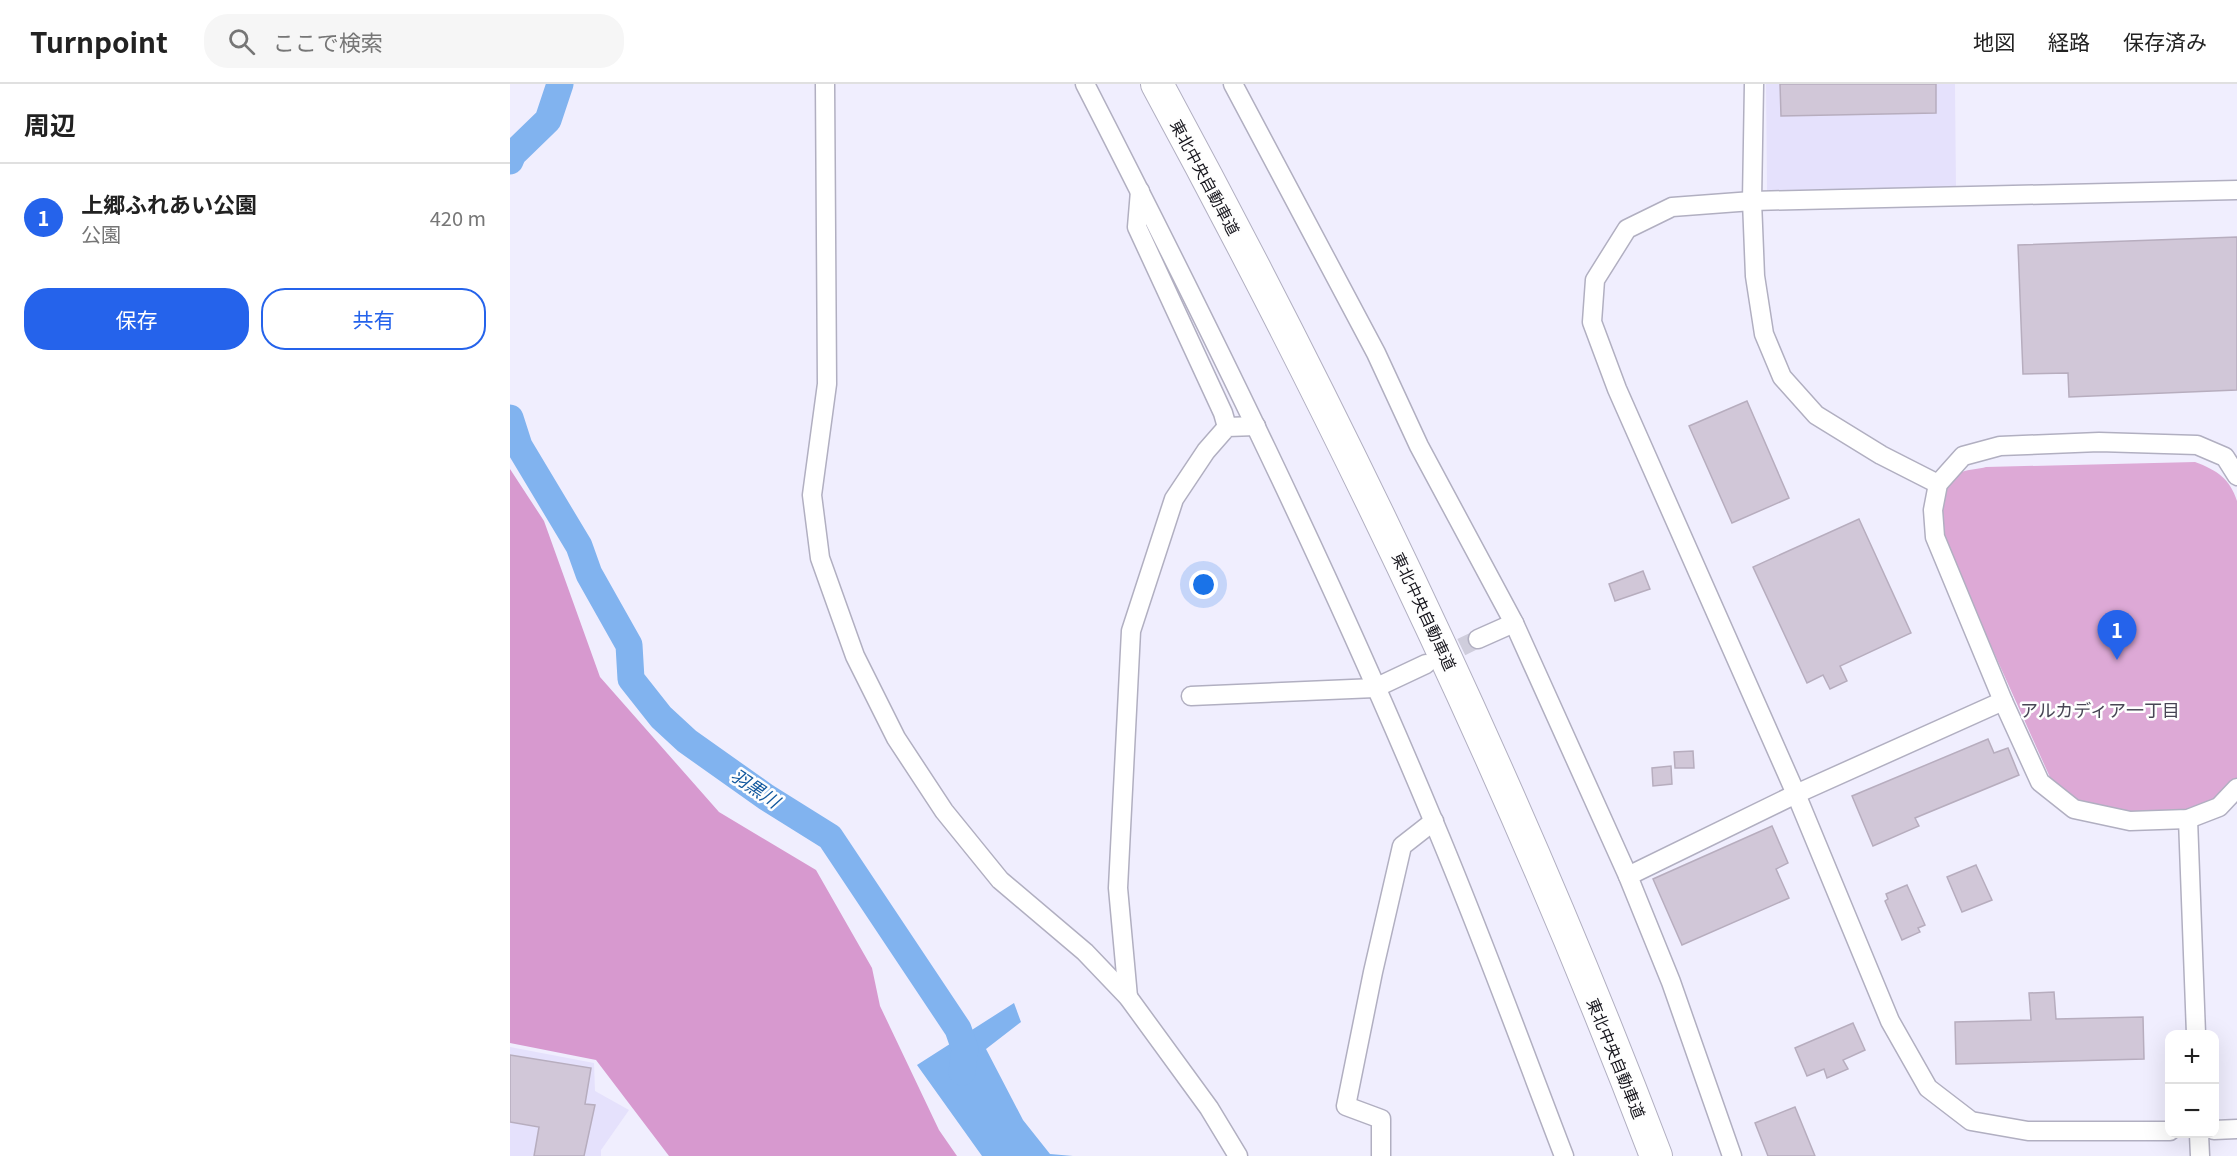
<!DOCTYPE html>
<html lang="ja">
<meta charset="utf-8">
<style>
:root{--surface:#fff;--page:#f6f6f6;--text:#222;--muted:#767676;--line:#e0e0e0;--accent:#2563eb}
body{margin:0;font-family:Georgia,"Noto Sans JP",serif;background:var(--page);color:var(--text)}
.controls{position:absolute;right:18px;bottom:18px;display:grid;overflow:hidden;border-radius:12px;box-shadow:0 6px 24px #0002}
.controls button{width:54px;height:54px;display:grid;place-items:center;padding:0;border:0;border-bottom:2px solid var(--line);background:var(--surface);color:var(--text);font:30px sans-serif}
.you{position:absolute;left:694px;top:501px;width:21px;height:21px;margin:-15px;border:4px solid #fff;border-radius:50%;background:#1a73e8;box-shadow:0 0 0 9px #1a73e833}
.badge{display:grid;place-items:center;width:39px;height:39px;border-radius:50%;background:var(--accent);color:#fff;font-size:20px;font-weight:700}
.pin{position:absolute;translate:-50% -50px;filter:drop-shadow(0 2px 3px #0008)}
.pin::after{content:'';position:absolute;top:32px;width:21px;height:18px;background:inherit;clip-path:polygon(0 0,100% 0,50% 100%)}
.list{margin:0;padding:0;list-style:none}
h2{display:flex;justify-content:space-between;align-items:center;height:78px;margin:0;padding:0 24px;font-size:26px}
h2 small{font-size:20px;font-weight:400;color:var(--muted)}
.list li{display:grid;grid-template-columns:39px 1fr auto;gap:18px;align-items:center;box-sizing:border-box;height:108px;padding:0 24px;border-top:2px solid var(--line)}
.list b{display:block;font-size:22px;white-space:nowrap}
.list p{margin:0;font-size:20px;white-space:nowrap;color:var(--muted)}
.list em{font-size:20px;font-style:normal;color:var(--muted)}
.actions{display:flex;gap:12px;padding:18px 24px}
.actions a{flex:1;padding:14px 0;border:2px solid var(--accent);border-radius:24px;text-align:center;font-size:21px;color:var(--accent)}
.actions .main{background:var(--accent);color:#fff}
.icon{flex:none;width:33px;height:33px;fill:none;stroke:currentColor;stroke-width:2;stroke-linecap:round;stroke-linejoin:round}
.map{position:relative;flex:none;width:1727px;height:1072px;overflow:hidden}
header{display:flex;align-items:center;gap:36px;box-sizing:border-box;height:84px;padding:0 30px;background:var(--surface);border-bottom:2px solid var(--line)}
header strong{font-size:28px}
nav{display:flex;gap:33px;margin-inline-start:auto;font-size:21px}
.search{width:420px;height:54px;background:var(--page);display:flex;align-items:center;gap:15px;box-sizing:border-box;padding:0 21px;border-radius:24px;color:var(--muted);font-size:22px}
main{display:flex}
aside{flex:1;background:var(--surface)}
.map>svg:first-child{display:block}
.built{fill:#e5e1fc}
.green{fill:#dda9d6}
.forest{fill:#d799cf}
.water{fill:#81b3ef}
.lines{fill:none;stroke-linecap:round;stroke-linejoin:round}
.river{stroke:#81b3ef;stroke-width:27}
.building{fill:#d1c7d8;stroke:#b7adbe;stroke-width:1.5}
.minor-tunnel{stroke:#cfcddc;stroke-width:18;stroke-dasharray:18 9;stroke-linecap:butt}
.minor-casing{stroke:#b1afc1;stroke-width:21}
.motorway-casing{stroke:#b1afc1;stroke-width:34}
.minor{stroke:#fff;stroke-width:18}
.motorway{stroke:#fff;stroke-width:32}
.labels{text-anchor:middle;dominant-baseline:central;stroke-width:5;stroke-linejoin:round;paint-order:stroke}
.street-label{font-size:16px;fill:#16151c;stroke:#fefefe}
.neighbourhood-label{font-size:18px;fill:#484655;stroke:#fefefe}
.water-label{font-size:18px;font-style:italic;fill:#10579d;stroke:#fefefe}
</style>
<header>
<strong>Turnpoint</strong>
<div class="search"><svg class="icon" aria-label="search" viewBox="0 0 24 24"><circle cx="10" cy="10" r="6"/><path d="M15 15l6 6"/></svg>ここで検索</div>
<nav><a>地図</a><a>経路</a><a>保存済み</a></nav>
</header>
<main>
<aside>
<h2>周辺<small></small></h2>
<ul class="list">
<li><span class="badge">1</span><div><b>上郷ふれあい公園</b><p>公園</p></div><em>420 m</em></li>
</ul>
<div class="actions"><a class="main">保存</a><a>共有</a></div>
</aside>
<div class="map">
<svg width="1727" height="1072" viewBox="0 0 1727 1072">
<rect width="100%" height="100%" fill="#f0eefe"/>
<g class="built">
<path d="M1256 0H1445L1446 107 1262 112 1257 107Z"/>
<path d="M0 963 84 979 85 1007 119 1026 91 1066V1072H0Z"/>
</g>
<path class="green" d="M1685 378C1707 386 1720 395 1727 417V719L1714 727 1601 742 1566 733 1543 700 1432 453C1430 431 1429 400 1452 388 1459 385 1469 385 1476 383Z"/>
<path class="forest" d="M0 385 34 437 90 593 209 728 306 786 362 884 370 922 429 1046 447 1072H159L86 976 0 959Z"/>
<path class="water" d="M504 919 511 938 476 965 513 1036 540 1070 563 1072H472L407 981Z"/>
<g class="lines">
<g class="river">
<path d="M0 77 3 70 38 36 50 0"/>
<path d="M0 334 9 362 69 462 79 490 119 561 121 595 151 633 177 657 256 713 320 753 448 945 455 965 452 988"/>
</g>
</g>
<g class="building">
<path d="M1270 0H1426V29L1271 32Z"/>
<path d="M1727 153V306L1559 313 1558 289 1513 290 1508 161Z"/>
<path d="M1237 317 1279 414 1222 439 1179 342Z"/>
<path d="M1349 435 1401 549 1330 582 1337 597 1320 605 1313 591 1297 599 1243 483Z"/>
<path d="M1133 487 1140 505 1105 517 1099 500Z"/>
<path d="M1478 655 1484 669 1498 664 1509 691 1405 734 1409 742 1363 762 1342 712Z"/>
<path d="M1183 667 1184 684H1165L1164 668Z"/>
<path d="M1161 682 1162 700 1143 702 1142 684Z"/>
<path d="M1262 742 1278 779 1266 785 1279 814 1172 861 1143 795Z"/>
<path d="M1466 781 1482 816 1452 828 1437 793Z"/>
<path d="M1397 801 1415 841 1408 844 1410 848 1392 856 1375 817 1378 815 1376 810Z"/>
<path d="M1544 908 1546 935 1633 933 1634 975 1446 980 1445 938 1521 936 1519 909Z"/>
<path d="M1343 939 1355 966 1333 976 1338 985 1317 994 1314 985 1297 992 1285 964Z"/>
<path d="M0 971 81 984 75 1020 85 1021 74 1072H24L29 1043 0 1038Z"/>
<path d="M1285 1023 1305 1072H1258L1245 1039Z"/>
</g>
<g class="lines">
<path class="minor-tunnel" d="M927 575 968 555"/>
<g class="minor-casing">
<g id="minor">
<path d="M315 0 317 300 302 411 310 474 345 572 386 654 434 727 490 796 575 868 618 913 699 1024 728 1072"/>
<path d="M575 0C699 242 819 486 923 736 970 847 1011 960 1054 1072"/>
<path d="M723 0 866 269 909 362 1004 539 1118 792 1161 898 1222 1072"/>
<path d="M1244 0 1242 117 1245 192 1254 250 1272 293 1306 331 1371 371 1428 400"/>
<path d="M630 107 627 143 713 329 717 343"/>
<path d="M1727 392 1715 373 1687 361 1589 358 1490 362 1453 372 1428 400 1423 426 1425 453 1493 617 1530 698 1564 725 1620 737 1678 735 1709 723 1727 704"/>
<path d="M968 555 1004 539"/>
<path d="M681 612 865 604 916 580"/>
<path d="M1678 735 1686 950"/>
<path d="M1118 792 1286 710 1493 617"/>
<path d="M618 913 608 804 621 547 664 415 696 367 717 343 746 342"/>
<path d="M1704 1046 1727 1045"/>
<path d="M1660 1047H1518L1461 1037 1418 1004 1380 937 1286 710 1107 305 1082 238 1085 196 1117 145 1162 123 1242 117 1727 106"/>
<path d="M1689 1050 1690 1072"/>
<path d="M871 1072V1035L836 1022 863 888 892 762 924 737"/>
</g>
</g>
<g class="motorway-casing">
<path id="motorway" d="M647 0C835 347 1006 703 1146 1072"/>
</g>
<use href="#minor" class="minor"/>
<use href="#motorway" class="motorway"/>
</g>
<g class="labels">
<g class="street-label">
<text transform="translate(696 93) rotate(62)">東北中央自動車道</text>
<text transform="translate(915 527) rotate(65)">東北中央自動車道</text>
<text transform="translate(1107 974) rotate(68)">東北中央自動車道</text>
</g>
<g class="neighbourhood-label">
<text x="1590" y="625">アルカディア一丁目</text>
</g>
<g class="water-label">
<text transform="translate(246 703) rotate(34)">羽黒川</text>
</g>
</g>
</svg>
<div class="controls">
<button>+</button>
<button>−</button>
</div>
<div class="you"></div>
<div class="pin badge" style="left:1607px;top:576px">1</div>
</div>
</main>
